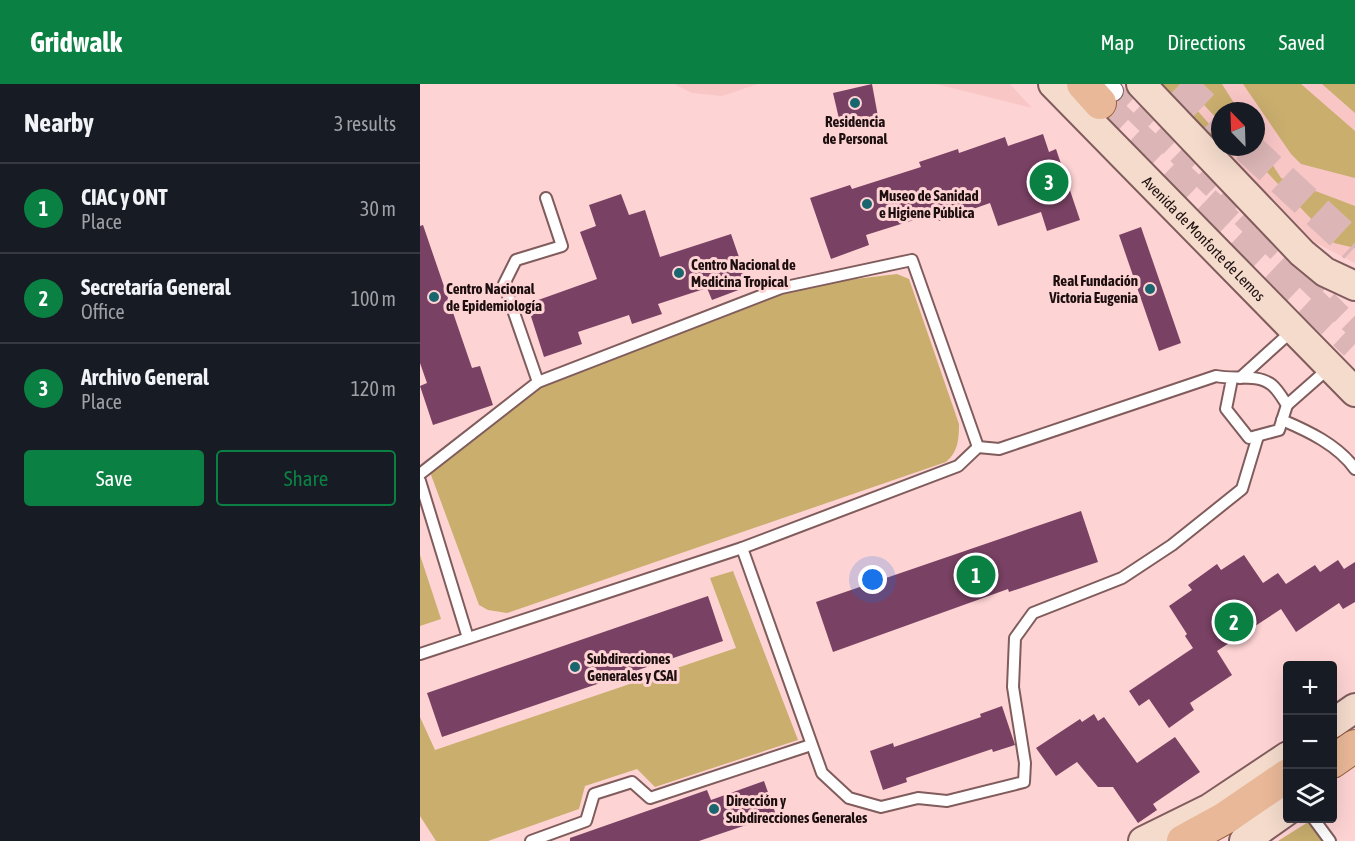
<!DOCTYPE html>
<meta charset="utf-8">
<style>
:root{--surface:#171b24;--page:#242831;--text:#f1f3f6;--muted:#9ea1a6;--line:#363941;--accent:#0b8043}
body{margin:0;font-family:"Asap Condensed",sans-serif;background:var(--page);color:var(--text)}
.controls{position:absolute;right:18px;bottom:18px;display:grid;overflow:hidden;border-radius:6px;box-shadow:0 6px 24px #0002}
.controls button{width:54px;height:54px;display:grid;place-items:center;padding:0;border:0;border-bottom:2px solid var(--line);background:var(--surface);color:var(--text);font:30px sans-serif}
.compass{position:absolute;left:791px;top:18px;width:54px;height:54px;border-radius:50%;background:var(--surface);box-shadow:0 6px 24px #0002;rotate:337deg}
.you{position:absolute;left:453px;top:496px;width:21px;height:21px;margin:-15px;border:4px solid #fff;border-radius:50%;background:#1a73e8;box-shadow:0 0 0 9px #1a73e833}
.badge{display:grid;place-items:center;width:39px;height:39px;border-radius:50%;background:var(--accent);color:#fff;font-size:20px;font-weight:700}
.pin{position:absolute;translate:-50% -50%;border:3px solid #fff;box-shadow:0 2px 6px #0006}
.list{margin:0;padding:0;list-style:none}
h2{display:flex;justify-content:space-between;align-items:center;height:78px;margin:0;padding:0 24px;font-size:26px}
h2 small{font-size:20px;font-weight:400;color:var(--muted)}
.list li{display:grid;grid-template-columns:39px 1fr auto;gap:18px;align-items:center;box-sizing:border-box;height:90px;padding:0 24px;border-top:2px solid var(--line)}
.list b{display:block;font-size:22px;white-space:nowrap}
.list p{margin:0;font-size:20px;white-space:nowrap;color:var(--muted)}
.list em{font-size:20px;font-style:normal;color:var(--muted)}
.actions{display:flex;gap:12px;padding:18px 24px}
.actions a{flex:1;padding:14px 0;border:2px solid var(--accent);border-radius:6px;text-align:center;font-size:21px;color:var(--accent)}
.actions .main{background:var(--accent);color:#fff}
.icon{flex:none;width:33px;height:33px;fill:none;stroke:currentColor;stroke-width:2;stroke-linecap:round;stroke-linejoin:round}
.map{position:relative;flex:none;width:935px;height:757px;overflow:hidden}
header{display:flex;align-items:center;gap:36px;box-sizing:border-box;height:84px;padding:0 30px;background:var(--accent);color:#fff}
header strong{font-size:28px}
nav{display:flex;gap:33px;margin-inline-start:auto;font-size:21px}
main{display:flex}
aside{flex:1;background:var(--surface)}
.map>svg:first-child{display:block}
.built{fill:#f9c6c6;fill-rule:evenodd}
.green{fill:#c9ae6e}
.building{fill:#794163}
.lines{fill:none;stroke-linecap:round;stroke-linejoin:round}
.street-tunnel{stroke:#dcb6b6;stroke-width:20;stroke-dasharray:20 10;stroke-linecap:butt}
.primary-tunnel{stroke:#dcb6b6;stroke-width:32;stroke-dasharray:32 16;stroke-linecap:butt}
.lane-casing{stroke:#805c5c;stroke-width:14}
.street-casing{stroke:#805c5c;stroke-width:22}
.secondary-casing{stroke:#805c5c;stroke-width:32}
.primary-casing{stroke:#985e3c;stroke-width:34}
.lane{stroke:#fff;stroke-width:10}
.street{stroke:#fff;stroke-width:20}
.secondary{stroke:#f4dbcc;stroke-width:28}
.primary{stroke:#e9b898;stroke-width:32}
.poi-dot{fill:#1a666f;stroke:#fed3d4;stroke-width:2}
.labels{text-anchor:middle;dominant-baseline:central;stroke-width:6;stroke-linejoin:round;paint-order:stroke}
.poi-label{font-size:15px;font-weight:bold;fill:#1d0f0f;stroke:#fed3d4;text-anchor:start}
.street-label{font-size:15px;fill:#1d0f0f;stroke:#fed3d4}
</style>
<header>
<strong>Gridwalk</strong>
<nav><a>Map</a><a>Directions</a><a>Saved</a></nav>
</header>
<main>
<aside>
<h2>Nearby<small>3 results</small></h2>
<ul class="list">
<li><span class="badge">1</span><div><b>CIAC y ONT</b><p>Place</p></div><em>30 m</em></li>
<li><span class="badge">2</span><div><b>Secretaría General</b><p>Office</p></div><em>100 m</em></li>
<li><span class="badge">3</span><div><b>Archivo General</b><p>Place</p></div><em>120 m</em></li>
</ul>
<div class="actions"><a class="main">Save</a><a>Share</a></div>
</aside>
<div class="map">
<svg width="935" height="757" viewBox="0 0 935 757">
<rect width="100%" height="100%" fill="#fed3d4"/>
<g class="built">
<path d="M254 0H338L302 12 272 9Z"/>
<path d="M516 0H590L612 24Z"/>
<path d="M734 0H935V179L892 157 837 108ZM800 27H836V63H800Z"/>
</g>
<g class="green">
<path d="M734 0H760V7L799 51 788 58Z"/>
<path d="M770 0H802L819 27H800V38L770 6Z"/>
<path d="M823 0H881L935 47V94L881 80 871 70Z"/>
<path d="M902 0H935V29Z"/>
<path d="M836 55 861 94 935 122V164L914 159 823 63H836Z"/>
<path d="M477 190 489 195 539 340C539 355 538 368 526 378L87 529 68 526 59 521 10 388 118 298 361 204Z"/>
<path d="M0 471 21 535 0 542Z"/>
<path d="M313 487 378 656 235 703 217 685 165 702 159 725 68 757H16L0 732V633L15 666 316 564 290 494Z"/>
<path d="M893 735 910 757H858Z"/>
</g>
<g class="building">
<path d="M452 0 459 38 435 43 433 36 420 39 413 9Z"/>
<path d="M623 50 629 68 636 65 660 136 627 147 621 128 578 142 570 119 519 137 516 129 446 151 449 161 411 175 390 114 430 101 432 105 501 83 499 78 538 65 539 69 585 53 588 62Z"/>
<path d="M201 110 209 131 225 126 240 173 311 150 329 202 292 216 287 204 238 220 242 230 212 240 209 231 158 248 162 260 124 273 107 220 177 195 160 148 176 142 169 121Z"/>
<path d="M3 141 52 284 60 282 73 321 13 341 0 302 7 299 0 279V142Z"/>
<path d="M721 143 761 259 739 267 699 151Z"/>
<path d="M661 427 678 478 589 508 588 505 413 568 396 518Z"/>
<path d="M824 471 843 499 858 489 866 500 895 481 900 488 918 476 924 485 935 478V518L923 525 919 519 876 548 861 525 797 567 812 591 770 619 774 626 749 644 729 615 719 622 709 607 773 564 765 552 767 550 749 522 772 506 768 501 797 480 801 486Z"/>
<path d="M288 512 303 557 22 653 7 609Z"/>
<path d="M582 622 595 661 573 668 572 665 486 694 487 698 463 706 450 667 473 659 474 663 561 633 560 630Z"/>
<path d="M674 630 678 637 684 633 717 679 755 653 780 688 733 720 737 726 718 739 693 703H678L657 678 636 692 616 664 660 635 662 638Z"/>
<path d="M344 697 356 731 279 757H150V754L287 706 291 716Z"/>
</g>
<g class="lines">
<path class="street-tunnel" d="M693 7 935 244"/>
<g class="primary-tunnel">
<path d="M760 0 800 38"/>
<path d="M680 19 935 260"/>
<path d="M827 63 935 163"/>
</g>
<g class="lane-casing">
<g id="lane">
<path d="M820 294 873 246"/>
<path d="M118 298 84 200 96 176 142 162 126 114"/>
<path d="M867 321 909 284"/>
<path d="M862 336C888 347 918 361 935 385"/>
<path d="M0 390 118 298 361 204 492 176 558 363"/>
<path d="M0 397 48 554"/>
<path d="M322 464 402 689 429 714 461 723 498 714 527 717 604 698 605 679 593 603 595 554 613 529 702 494 752 461 822 405 838 352"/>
<path d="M0 570 322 464 538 382 558 363 579 365 796 292C814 296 837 289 852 301 858 306 863 315 867 321L859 346 829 354 806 325 812 295"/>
<path d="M893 734 910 757"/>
<path d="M111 757 166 737 174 710 212 698 230 714 391 661"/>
</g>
</g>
<g class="street-casing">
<path id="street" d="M685 0 693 7"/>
</g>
<g class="secondary-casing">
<g id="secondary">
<path id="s1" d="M633 0 935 308"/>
<path d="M721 0 882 169 905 188 935 202"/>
<path d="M912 640 935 624"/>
<path d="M723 757 790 724 868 672"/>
<path d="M824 757 868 726"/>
</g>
</g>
<g class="primary-casing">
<g id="primary">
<path d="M663 0 680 19"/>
<path d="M912 678 935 662"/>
<path d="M763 757 805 734 868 691"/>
</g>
</g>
<use href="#lane" class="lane"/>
<use href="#street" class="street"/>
<use href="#secondary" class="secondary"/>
<use href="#primary" class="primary"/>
</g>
<g class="poi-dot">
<circle cx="435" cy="19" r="6"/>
<circle cx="447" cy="120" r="6"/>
<circle cx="259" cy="189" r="6"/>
<circle cx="730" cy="205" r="6"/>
<circle cx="14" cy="213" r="6"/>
<circle cx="155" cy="583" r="6"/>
<circle cx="294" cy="725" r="6"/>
</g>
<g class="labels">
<g class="poi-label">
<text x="435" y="37" text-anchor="middle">Residencia<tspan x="435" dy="17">de Personal</tspan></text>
<text x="459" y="111">Museo de Sanidad<tspan x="459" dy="17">e Higiene Pública</tspan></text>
<text x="271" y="180">Centro Nacional de<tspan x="271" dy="17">Medicina Tropical</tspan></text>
<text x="718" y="196" text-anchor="end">Real Fundación<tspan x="718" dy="17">Victoria Eugenia</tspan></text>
<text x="26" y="204">Centro Nacional<tspan x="26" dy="17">de Epidemiología</tspan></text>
<text x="167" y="574">Subdirecciones<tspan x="167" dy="17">Generales y CSAI</tspan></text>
<text x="306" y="716">Dirección y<tspan x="306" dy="17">Subdirecciones Generales</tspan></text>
</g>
<g class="street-label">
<text stroke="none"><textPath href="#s1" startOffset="216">Avenida de Monforte de Lemos</textPath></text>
</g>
</g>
</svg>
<div class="controls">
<button>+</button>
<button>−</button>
<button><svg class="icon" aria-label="layers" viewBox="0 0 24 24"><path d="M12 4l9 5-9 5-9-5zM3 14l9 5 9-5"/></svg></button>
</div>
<svg class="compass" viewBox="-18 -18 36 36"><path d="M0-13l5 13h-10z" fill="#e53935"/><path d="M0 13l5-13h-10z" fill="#9ea1a6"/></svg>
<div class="you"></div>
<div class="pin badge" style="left:556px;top:491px">1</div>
<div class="pin badge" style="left:814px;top:538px">2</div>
<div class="pin badge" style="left:629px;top:98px">3</div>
</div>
</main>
